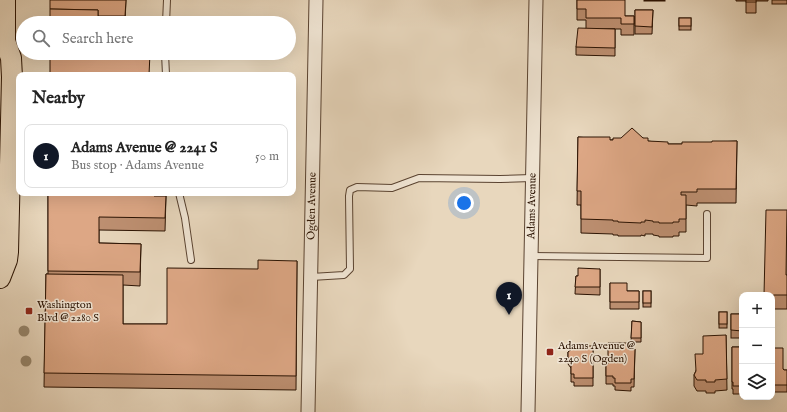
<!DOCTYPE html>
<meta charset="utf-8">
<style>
:root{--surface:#fff;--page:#f2f2f2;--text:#222;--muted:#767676;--line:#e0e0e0;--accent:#111827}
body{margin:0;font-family:"IM FELL English",serif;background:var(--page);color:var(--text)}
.controls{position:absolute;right:12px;bottom:12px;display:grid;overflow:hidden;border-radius:8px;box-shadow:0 4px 16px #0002}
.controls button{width:36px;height:36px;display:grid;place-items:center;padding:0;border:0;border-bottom:1px solid var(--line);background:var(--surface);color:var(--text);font:20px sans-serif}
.you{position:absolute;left:464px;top:203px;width:14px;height:14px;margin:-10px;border:3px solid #fff;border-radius:50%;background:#1a73e8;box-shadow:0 0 0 6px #1a73e833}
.badge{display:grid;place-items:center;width:26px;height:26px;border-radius:50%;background:var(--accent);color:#fff;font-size:13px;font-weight:700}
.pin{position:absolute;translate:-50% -33px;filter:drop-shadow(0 1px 2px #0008)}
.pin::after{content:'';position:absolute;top:21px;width:14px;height:12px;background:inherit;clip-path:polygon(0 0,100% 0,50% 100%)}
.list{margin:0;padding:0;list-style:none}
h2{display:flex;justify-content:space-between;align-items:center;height:52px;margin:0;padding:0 16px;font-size:17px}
h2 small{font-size:13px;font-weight:400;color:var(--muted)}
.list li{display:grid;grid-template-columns:26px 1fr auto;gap:12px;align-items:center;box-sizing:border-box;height:64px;margin:0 8px 8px;padding:0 8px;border:1px solid var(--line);border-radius:8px}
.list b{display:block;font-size:15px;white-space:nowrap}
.list p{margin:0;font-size:13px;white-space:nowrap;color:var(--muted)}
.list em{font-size:13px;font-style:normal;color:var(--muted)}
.icon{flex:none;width:22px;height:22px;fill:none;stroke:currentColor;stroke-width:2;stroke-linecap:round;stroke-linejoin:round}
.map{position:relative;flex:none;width:787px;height:412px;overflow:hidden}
.search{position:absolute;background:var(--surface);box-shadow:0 4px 16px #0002;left:16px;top:16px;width:280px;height:44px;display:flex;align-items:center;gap:10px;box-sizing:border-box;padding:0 14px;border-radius:22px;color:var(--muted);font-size:15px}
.panel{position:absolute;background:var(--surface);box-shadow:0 4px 16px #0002;left:16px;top:72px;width:280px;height:124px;border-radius:8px}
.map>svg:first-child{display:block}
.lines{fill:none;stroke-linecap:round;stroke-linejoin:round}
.lane-casing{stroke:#5a4331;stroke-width:8}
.street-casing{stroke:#5a4331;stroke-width:15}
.primary-casing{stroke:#2a1202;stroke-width:22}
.lane{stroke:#f0e5d4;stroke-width:6}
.street{stroke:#f0e5d4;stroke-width:13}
.primary{stroke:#e8d7bd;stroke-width:20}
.tree{fill:#97876e}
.wall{fill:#be9072;stroke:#2a1202}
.building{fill:#dda785;stroke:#2a1202}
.poi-dot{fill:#8f2418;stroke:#f0e5d4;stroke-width:1.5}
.labels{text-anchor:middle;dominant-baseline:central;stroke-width:3;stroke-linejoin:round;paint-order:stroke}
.street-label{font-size:11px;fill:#2a1202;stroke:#f0e5d4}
.poi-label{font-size:11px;fill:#2a1202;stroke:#f0e5d4;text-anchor:start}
</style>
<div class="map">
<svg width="787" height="412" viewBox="0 0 787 412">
<rect width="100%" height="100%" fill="#e8d7bd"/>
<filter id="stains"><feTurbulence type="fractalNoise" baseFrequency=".005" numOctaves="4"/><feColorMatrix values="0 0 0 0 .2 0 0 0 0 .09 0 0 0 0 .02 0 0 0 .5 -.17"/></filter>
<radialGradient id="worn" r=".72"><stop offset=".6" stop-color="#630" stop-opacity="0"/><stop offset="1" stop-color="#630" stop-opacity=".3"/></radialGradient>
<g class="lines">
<g class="lane-casing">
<g id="lane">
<path d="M166 23 167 0"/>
<path d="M165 53 166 75"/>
<path d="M179 193 185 218 191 260"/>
<path d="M531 256 707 258V214"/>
<path d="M311 277 344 275 350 269 349 196 350 190 357 187 392 188 419 178 500 179 532 178"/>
</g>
</g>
<g class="street-casing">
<g id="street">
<path id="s1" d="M308 412 316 0"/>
<path id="s2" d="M528 412 536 0"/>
</g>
</g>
<g class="primary-casing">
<path id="primary" d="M0 278 7 260 8 252 12 77 11 58 5 41V0"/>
</g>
<use href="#lane" class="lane"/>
<use href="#street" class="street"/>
<use href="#primary" class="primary"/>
</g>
<g class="tree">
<circle cx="24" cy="331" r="5.5"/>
<circle cx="26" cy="361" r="5.5"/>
</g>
<g class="wall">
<path d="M126 0 125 23H50Z"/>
<path d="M577 0 625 16H634V35H621V29H596H615V56L576 55V47L586 28V20H577Z"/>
<rect x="644" y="0" width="21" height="1"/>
<path d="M736 0H768V1H756V13H746V1H736Z"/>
<rect x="772" y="0" width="15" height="4"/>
<path d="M635 10H653L652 34H635Z"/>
<rect x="679" y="18" width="12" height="12"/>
<path d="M578 137 610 140 643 138 648 141 668 144H682L737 141 736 203H697V206L686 205V232H679V236H673V237H659V236L653 235V234H645V236L641 235V236H618V235H613V234L581 233V205H577Z"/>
<path d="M48 193 166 196 165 231 99 230V243L141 244 140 286 123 285V324H167L258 269 297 261 296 390 44 387 46 274H48Z"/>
<path d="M787 210V244H786V275H787V309H772V295Z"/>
<path d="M600 269V295L575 294 576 276H578Z"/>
<path d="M610 283 627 291H639V309H610Z"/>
<rect x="643" y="291" width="8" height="16"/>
<rect x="719" y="312" width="8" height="16"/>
<rect x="731" y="314" width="11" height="24"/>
<path d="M632 321 641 322V342H631Z"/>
<path d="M726 335 727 390 715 391V393H706V391H697L694 386V375L703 354Z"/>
<path d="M593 346V386H574V382H571V368L568 364V352L582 348Z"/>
<path d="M732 347H742V394H733V389H732Z"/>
<path d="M772 348 783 369 784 370H787V392H772Z"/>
<path d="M628 349H635L634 387H631V391L615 390V386H613V384H606V364H608Z"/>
</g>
<g class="building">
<path d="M50 0H126L125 16H98V10L50 9Z"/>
<path d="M577 0H625V16H634V24H621V18H586V9H577Z"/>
<rect x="746" y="0" width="10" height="2"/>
<path d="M50 9 98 10V23H50Z"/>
<path d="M635 10H653L652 27 635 26Z"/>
<rect x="679" y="18" width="12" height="8"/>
<path d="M578 28 615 29V48L576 47Z"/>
<path d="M50 53H150L149 75H50Z"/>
<path d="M632 128 643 138H648V141L668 142V144H682V142H712V141H737L736 189H697V192H681V195H686V219H679V222H673V223H659V222H653V221L645 220V222H641V223L618 222V221H613V220L581 219V191H577L578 137H610V140H613V138H621Z"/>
<path d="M48 193H154V196H166L165 218 99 217V243L141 244 140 272 48 271Z"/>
<path d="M766 210H787L786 275H787V295H764Z"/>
<path d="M258 260 297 261 296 376 44 373 46 274 123 275V324H167V268L258 269Z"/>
<path d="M578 268 600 269V287H575L576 276H578Z"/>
<path d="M610 283H627V291H639V302H610Z"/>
<rect x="643" y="291" width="8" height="12"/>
<rect x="719" y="312" width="8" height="12"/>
<path d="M731 314H742V331L731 330Z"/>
<path d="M632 321 641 322V338H631Z"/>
<path d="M726 335 727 379 715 380V382H706V380H697L694 375 696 371 695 354H703V336Z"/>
<path d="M608 343H628V349H635L634 379H631V383H615V378H613V376H606V364H608Z"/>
<path d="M582 346H593V378H574V374H571V361L568 357V352L573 348H582Z"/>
<path d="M732 347H742V386H733V382H732Z"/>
<path d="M772 348H783V369L784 370H787V385H772Z"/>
</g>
<g class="poi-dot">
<rect x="25" y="307" width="8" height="8" rx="2"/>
<rect x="546" y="348" width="8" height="8" rx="2"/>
</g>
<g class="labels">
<g class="street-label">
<text stroke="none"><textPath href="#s1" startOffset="206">Ogden Avenue</textPath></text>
<text stroke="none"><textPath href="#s2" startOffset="206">Adams Avenue</textPath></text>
</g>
<g class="poi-label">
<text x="37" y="305">Washington<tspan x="37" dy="13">Blvd @ 2280 S</tspan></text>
<text x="558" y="346">Adams Avenue @<tspan x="558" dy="13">2240 S (Ogden)</tspan></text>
</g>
</g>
<rect width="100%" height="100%" filter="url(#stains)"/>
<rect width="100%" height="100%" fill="url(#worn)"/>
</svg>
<div class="controls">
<button>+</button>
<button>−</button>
<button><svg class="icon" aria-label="layers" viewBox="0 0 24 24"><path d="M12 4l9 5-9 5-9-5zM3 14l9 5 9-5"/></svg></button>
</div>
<div class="you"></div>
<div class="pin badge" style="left:509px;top:315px">1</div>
<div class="search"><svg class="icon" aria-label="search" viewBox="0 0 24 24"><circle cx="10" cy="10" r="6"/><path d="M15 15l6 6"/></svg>Search here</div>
<section class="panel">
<h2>Nearby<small></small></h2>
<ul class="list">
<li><span class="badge">1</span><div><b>Adams Avenue @ 2241 S</b><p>Bus stop · Adams Avenue</p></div><em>50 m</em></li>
</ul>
</section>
</div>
